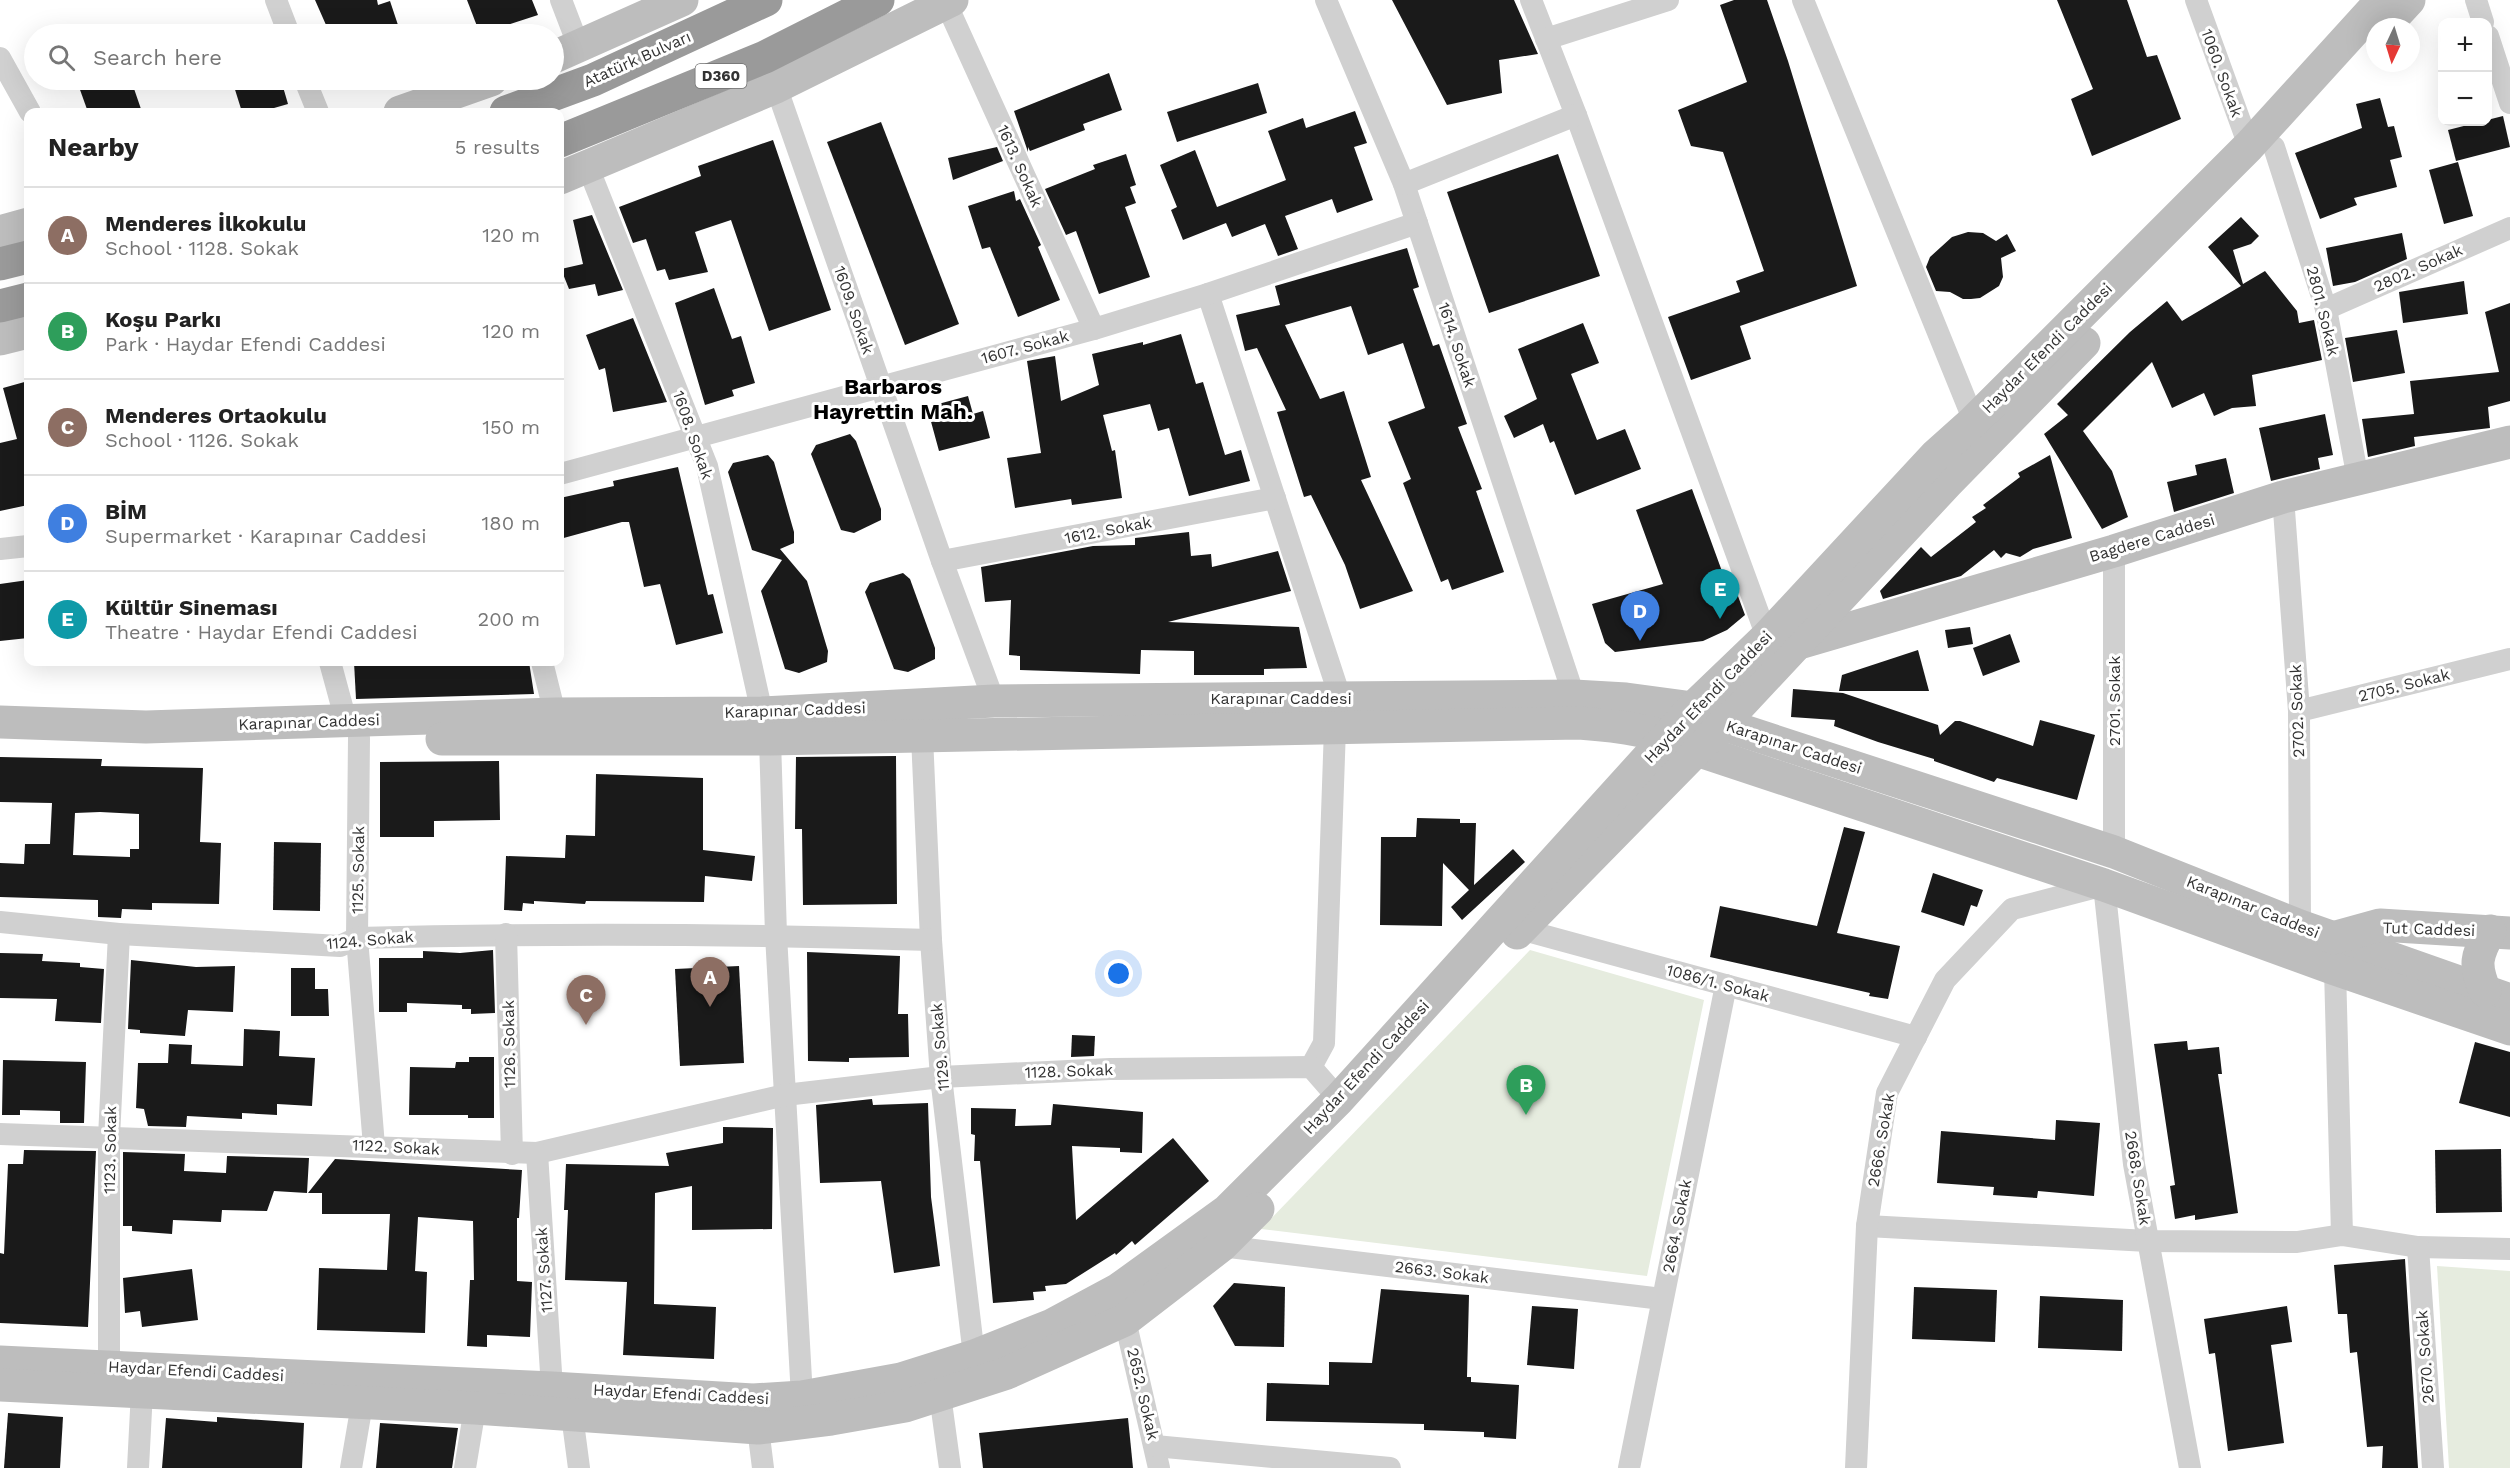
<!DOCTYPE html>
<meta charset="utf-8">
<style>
:root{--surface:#fff;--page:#f6f6f6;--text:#222;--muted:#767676;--line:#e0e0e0;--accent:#e63946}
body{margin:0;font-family:"Work Sans",sans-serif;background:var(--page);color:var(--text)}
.controls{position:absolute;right:18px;top:18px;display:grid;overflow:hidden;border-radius:12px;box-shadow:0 6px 24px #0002}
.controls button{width:54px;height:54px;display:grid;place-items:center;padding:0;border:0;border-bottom:2px solid var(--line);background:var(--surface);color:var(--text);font:30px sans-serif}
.compass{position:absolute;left:2366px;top:18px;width:54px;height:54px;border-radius:50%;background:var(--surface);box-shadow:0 6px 24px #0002;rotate:184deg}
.you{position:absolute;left:1119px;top:974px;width:21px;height:21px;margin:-15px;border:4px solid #fff;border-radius:50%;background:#1a73e8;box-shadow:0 0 0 9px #1a73e833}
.badge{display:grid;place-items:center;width:39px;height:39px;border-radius:50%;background:var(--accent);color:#fff;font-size:20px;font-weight:700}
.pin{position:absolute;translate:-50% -50px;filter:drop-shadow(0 2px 3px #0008)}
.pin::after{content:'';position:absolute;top:32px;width:21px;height:18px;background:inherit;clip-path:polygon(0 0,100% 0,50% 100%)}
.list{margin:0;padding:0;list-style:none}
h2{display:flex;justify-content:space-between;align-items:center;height:78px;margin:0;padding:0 24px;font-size:26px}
h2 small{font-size:20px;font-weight:400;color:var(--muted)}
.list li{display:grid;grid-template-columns:39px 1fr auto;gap:18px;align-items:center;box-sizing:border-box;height:96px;padding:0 24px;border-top:2px solid var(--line)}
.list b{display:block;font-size:22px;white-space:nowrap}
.list p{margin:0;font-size:20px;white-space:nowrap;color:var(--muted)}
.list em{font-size:20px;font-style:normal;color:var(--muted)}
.icon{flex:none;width:33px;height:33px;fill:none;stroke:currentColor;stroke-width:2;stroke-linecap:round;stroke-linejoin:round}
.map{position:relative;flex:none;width:2510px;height:1468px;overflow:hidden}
.search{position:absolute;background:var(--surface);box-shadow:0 6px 24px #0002;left:24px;top:24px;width:540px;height:66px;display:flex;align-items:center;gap:15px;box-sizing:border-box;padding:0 21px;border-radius:33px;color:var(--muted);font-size:22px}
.panel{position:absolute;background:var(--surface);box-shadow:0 6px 24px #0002;left:24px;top:108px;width:540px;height:558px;border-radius:12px}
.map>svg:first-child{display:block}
.green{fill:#e6ecdf}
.building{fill:#1a1a1a;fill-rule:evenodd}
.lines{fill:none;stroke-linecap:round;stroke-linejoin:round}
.street{stroke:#d0d0d0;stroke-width:22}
.secondary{stroke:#bdbdbd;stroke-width:33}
.highway{stroke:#9a9a9a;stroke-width:33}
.labels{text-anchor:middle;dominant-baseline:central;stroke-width:6;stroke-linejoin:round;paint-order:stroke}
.shield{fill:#fff;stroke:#707070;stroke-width:1.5}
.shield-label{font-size:15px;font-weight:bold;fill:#333}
.street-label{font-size:16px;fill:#333;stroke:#fff}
.district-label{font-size:22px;font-weight:bold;fill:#000;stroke:#fff}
</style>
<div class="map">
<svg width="2510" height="1468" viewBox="0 0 2510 1468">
<rect width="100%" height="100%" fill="#fff"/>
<g class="green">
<path d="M1530 950 1704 1000 1647 1276 1261 1229Z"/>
<path d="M2437 1266 2510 1271V1468H2449Z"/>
</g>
<g class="building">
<path d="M315 0H377L378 5 390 1 401 34H330Z"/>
<path d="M467 0H532L538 15 480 34Z"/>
<path d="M1392 0H1514L1538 54 1499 60 1502 93 1447 105Z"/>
<path d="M1734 0H1767L1788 61 1857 286 1740 326 1751 359 1691 380 1668 317 1740 292 1736 281 1764 271 1723 152 1691 146 1678 110 1747 82 1720 5Z"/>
<path d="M2057 0H2127L2147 57 2157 55 2181 119 2092 156 2071 99 2093 89Z"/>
<path d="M1109 73 1122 110 1083 124 1085 130 1030 151 1028 147V152L1014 111Z"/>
<path d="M101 80H131L142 112H88L79 87Z"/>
<path d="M232 80H281L288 104 260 112H242Z"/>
<path d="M1258 83 1267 113 1177 142 1167 112Z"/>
<path d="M2380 98 2388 127 2394 126 2402 157 2390 160 2397 187 2354 198 2357 205 2320 219 2295 153 2362 128 2356 104Z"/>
<path d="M1355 111 1367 143 1354 147 1373 200 1337 213 1332 199 1285 216 1298 249 1278 256 1265 224 1232 237 1226 223 1183 240 1171 210 1177 207 1160 165 1195 150 1217 207 1286 180 1268 131 1303 118 1306 128Z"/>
<path d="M2503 116 2510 147 2456 161 2448 130Z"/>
<path d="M881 122 959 324 905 345 827 142Z"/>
<path d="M773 140 831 310 769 331 731 220 695 232 708 272 669 280 665 269 657 271 646 239 633 243 619 207 701 176 698 166Z"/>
<path d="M997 147 1003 161 953 180 948 158Z"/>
<path d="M1126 154 1136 185 1130 187 1136 203 1125 207 1150 277 1099 294 1076 231 1066 235 1045 189 1095 169 1093 165Z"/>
<path d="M1558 154 1600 276 1489 313 1447 192Z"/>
<path d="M2458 162 2473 216 2444 224 2429 170Z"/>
<path d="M1014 191 1016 201 1020 199 1041 245 1038 247 1060 300 1018 317 990 247 982 249 968 206Z"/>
<path d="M592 215 623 290 598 296 595 284 569 289 561 269 583 264 573 220Z"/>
<path d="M2241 217 2259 236 2251 244 2233 250 2243 284 2265 271 2297 311 2299 323 2314 320 2322 360 2252 375 2256 406 2232 408 2214 416 2204 393 2172 408 2152 362 2083 431 2112 471 2128 517 2102 529 2044 434 2068 415 2057 404 2130 332 2167 301 2182 321 2241 286 2208 247Z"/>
<path d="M1968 232 1983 233 1996 241 2007 234 2016 251 2001 258 2003 277 1999 286 1980 298 1971 299H1963L1950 292 1936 291 1926 267 1930 257 1952 237Z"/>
<path d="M2402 233 2407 259 2355 282 2333 286 2326 248Z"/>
<path d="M1407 248 1419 287 1413 289 1433 346 1439 344 1467 424 1458 427 1482 489 1476 491 1504 572 1452 590 1448 579 1441 582 1403 483 1411 479 1388 422 1425 408 1403 343 1368 355 1351 306 1285 325 1320 399 1344 391 1371 477 1361 480 1413 591 1360 609 1345 565 1311 495 1304 497 1277 412 1286 410 1257 348 1245 351 1236 315 1280 305 1275 286Z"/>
<path d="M2464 281 2468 314 2403 323 2399 292Z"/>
<path d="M714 288 732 339 741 336 755 383 732 390 734 396 705 405 675 303Z"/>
<path d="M2510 303V401L2488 407 2490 428 2414 437 2415 446 2368 457 2362 419 2414 414 2410 381 2499 372 2485 312Z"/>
<path d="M633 318 667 402 613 412 605 368 599 370 586 335Z"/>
<path d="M1583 323 1599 363 1571 374 1597 440 1625 429 1641 469 1575 495 1554 441 1550 443 1543 424 1514 438 1504 416 1537 399 1518 349Z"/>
<path d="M2397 330 2405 373 2353 382 2345 338Z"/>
<path d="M1181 334 1196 384 1203 382 1225 455 1241 450 1250 481 1189 496 1169 428 1158 431 1150 404 1103 415 1112 451 1115 450 1122 498 1072 505 1071 499 1015 508 1007 458 1041 453 1027 361 1055 356 1061 401 1099 385 1092 354 1143 342V345Z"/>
<path d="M28 381V505L0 511V443L17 439 3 388Z"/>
<path d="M968 396 973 414 983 411 990 438 939 451 927 407Z"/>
<path d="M2325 414 2333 455 2318 458 2320 469 2271 481 2259 428Z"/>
<path d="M850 434 856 441 881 509V520L854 533 841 530 811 454 816 445Z"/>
<path d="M768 455 774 462 794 532V543L780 549 807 581 828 651 827 662 799 673 785 669 761 591 782 560 752 550 728 472 733 463Z"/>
<path d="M2050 455 2072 538 2033 549 2020 557 2006 553 2001 558 1994 550 1961 576 1883 599 1880 591 1921 547 1931 557 1976 522 1972 517 1986 508 1983 505 2020 477 2018 473Z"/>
<path d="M2226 458 2234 493 2174 512 2167 482 2197 475 2195 465Z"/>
<path d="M678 467 708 595 713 594 723 633 676 645 660 584 644 587 629 522H622L560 539V498L614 486 613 481Z"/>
<path d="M1692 489 1723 574 1729 572 1745 615 1727 630 1703 641 1615 652 1605 643 1592 604 1663 584 1636 510Z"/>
<path d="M1189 532 1191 556 1211 554 1212 567 1278 551 1291 591 1168 622 1299 627 1307 668 1264 669V675H1194V651L1141 650 1140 674 1020 670V656L1009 655 1011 600 985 602 981 567 1093 546 1135 545V538Z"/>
<path d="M903 573 910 579 935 648V659L908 672 894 669 865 592 870 583Z"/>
<path d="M28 580V638L0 641V584Z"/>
<path d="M1970 627 1973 644 1948 648 1945 630Z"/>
<path d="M2010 634 2020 662 1983 676 1973 648Z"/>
<path d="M1918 650 1929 691H1839L1842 675Z"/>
<path d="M354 662H529L534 694 356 699Z"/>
<path d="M1793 689 1843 693 1938 725 1940 735 1955 721H1960L2033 746 2040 720 2095 735 2077 800 1997 778 1994 782 1934 761V759L1878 742 1834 726 1835 720 1791 717Z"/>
<path d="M896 756 897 904 803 905 802 829H795L796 757Z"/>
<path d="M0 757 102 759 101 766 203 768 200 842 221 843 219 904 152 903V910L122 909 121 918 98 917V900L0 897V863L24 864 25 844H50L52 803 0 802ZM100 812 139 814V849H130V857L73 855 75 813Z"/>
<path d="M499 761 500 820 434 821V837H380V762Z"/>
<path d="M596 774 703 778V850L755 856 752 881 705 876 704 902 586 901 585 904 534 901V904L523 903 522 911 504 910 506 856 565 858 566 835 595 836Z"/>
<path d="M1417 818 1460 819V823H1476L1474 885 1513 849 1525 862 1462 920 1451 907 1469 890 1443 863 1442 926 1380 925 1381 837H1416Z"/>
<path d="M1844 827 1865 832 1837 933 1900 946 1888 999 1869 996 1870 993 1710 957 1720 906 1817 926Z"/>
<path d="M274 842 321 843 320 911 273 910Z"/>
<path d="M1933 873 1983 890 1977 907 1971 905 1964 926 1921 912Z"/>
<path d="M493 950 495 1013 471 1014V1009H462V1005L407 1003V1012H379V958H423V951L460 953Z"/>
<path d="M807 952 900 956 898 1014H908L909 1057 849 1058V1062L808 1061Z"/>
<path d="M0 953 43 954 42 961 80 963V967L104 969 101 1023 55 1021 57 999 0 998Z"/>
<path d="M131 960 196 967 235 966 233 1012 188 1010 185 1036 140 1033V1030L128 1029Z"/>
<path d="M739 966 744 1063 680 1066 675 969Z"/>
<path d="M291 968H315V989H328L329 1016H291Z"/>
<path d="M244 1029 280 1031 279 1056 315 1058 312 1106 277 1104V1115L242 1113V1119L187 1116 186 1127 148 1126 144 1109 136 1108 138 1063H168L169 1044 192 1045 191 1064 243 1066Z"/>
<path d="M1072 1035 1095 1036 1094 1056 1071 1057Z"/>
<path d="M2187 1041 2188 1050 2219 1047 2222 1074H2218L2238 1213 2195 1220V1215L2175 1219 2170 1186 2175 1185 2154 1044Z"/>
<path d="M2475 1042 2510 1052V1117L2459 1103Z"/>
<path d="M469 1057H494V1118H468V1115H409L410 1067 455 1068 456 1062H469Z"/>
<path d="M3 1060 86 1062 84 1123H60V1111L20 1110V1115H2Z"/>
<path d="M872 1099 873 1105 928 1103 931 1197 940 1266 894 1273 881 1181 820 1183 816 1105Z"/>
<path d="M1053 1104 1143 1112 1142 1153 1120 1152V1148L1072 1146 1076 1220 1173 1138 1209 1181 1135 1245 1132 1241 1116 1255 1115 1253 1066 1284 1045 1286 1046 1291 1033 1292 1034 1300 993 1303 980 1161H974L975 1135 971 1134V1108L1016 1109 1015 1126 1051 1125Z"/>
<path d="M2056 1120 2100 1123 2094 1196 2038 1191 2037 1198 1993 1195 1994 1187 1937 1183 1941 1131 2055 1140Z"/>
<path d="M723 1127 773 1128 772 1229 692 1230V1186L655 1193 654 1304 716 1307 714 1359 623 1355 627 1282 565 1280 568 1210H564L566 1164 669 1166 666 1153 723 1143Z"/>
<path d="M2501 1149 2502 1212 2436 1213 2435 1150Z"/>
<path d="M24 1150 96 1151 88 1327 0 1323V1253L4 1254 8 1164H23Z"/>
<path d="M123 1152 185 1154 184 1171 226 1173 227 1156 309 1158 307 1193 274 1191 267 1211 222 1210 221 1222 173 1220 172 1234 132 1231V1226H123Z"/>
<path d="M335 1159 522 1170 519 1218H517V1281L532 1282 530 1337 487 1335V1347L467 1346 470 1280H474L473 1221 418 1217 415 1271 427 1272 425 1333 317 1330 319 1268 387 1270 390 1214H322V1193H308Z"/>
<path d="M2405 1259 2418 1468H2382L2383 1446 2367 1447 2357 1352 2350 1353 2347 1314H2338L2334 1265Z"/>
<path d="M192 1269 198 1320 142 1327 140 1311 125 1313 123 1278Z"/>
<path d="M1234 1283 1285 1287 1284 1347 1235 1346 1213 1306Z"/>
<path d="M1914 1287 1997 1290 1995 1342 1912 1339Z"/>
<path d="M1381 1289 1469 1295 1467 1377H1471V1382L1519 1385 1516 1439 1484 1437V1432L1424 1430V1424L1266 1421 1267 1383 1329 1385V1362L1372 1363Z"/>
<path d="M2040 1296 2123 1300 2122 1351 2038 1348Z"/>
<path d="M1532 1306 1578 1309 1574 1369 1527 1365Z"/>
<path d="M2287 1306 2292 1342 2271 1345 2284 1443 2228 1451 2215 1353 2209 1354 2204 1319Z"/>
<path d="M8 1413 63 1417 60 1468H4Z"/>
<path d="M217 1417 304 1423 302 1468H162L166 1418 217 1422Z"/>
<path d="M1128 1418 1133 1468H983L979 1433Z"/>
<path d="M380 1423 458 1428 452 1468H376Z"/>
</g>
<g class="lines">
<g class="street">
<path d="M276 0 289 34"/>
<path d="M561 0 579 47"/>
<path d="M1326 0 1404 184 1574 696"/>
<path d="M1531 0 1576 115 1767 637"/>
<path d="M1803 0 1974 421"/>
<path d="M2196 0 2249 146"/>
<path d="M2476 0 2483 22"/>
<path d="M946 3 1094 329"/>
<path d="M2488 36 2510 103"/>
<path d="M1546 39 1668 0"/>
<path d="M0 58 30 112"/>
<path d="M772 75 942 561 994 701"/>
<path d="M305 80 318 112"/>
<path d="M2274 147 2326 309 2358 479"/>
<path d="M588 167 707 466 762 713"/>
<path d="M1404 184 1576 115"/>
<path d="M1208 294 1340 697"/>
<path d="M2326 309 2510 228"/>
<path d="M560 474 1094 329 1208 294 1417 223"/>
<path d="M2283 497 2299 711 2300 926"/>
<path d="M0 549 28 546"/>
<path d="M942 561 1275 498"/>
<path d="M330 662 346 721"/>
<path d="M542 662 555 714"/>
<path d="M2299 711 2510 659"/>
<path d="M922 736 931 940 941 1077 974 1356"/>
<path d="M359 738 357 938 374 1146"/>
<path d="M770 739 776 935 802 1397"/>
<path d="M2114 852V551"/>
<path d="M0 922 119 934 340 946 357 938C548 933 740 934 931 940"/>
<path d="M1520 929 1916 1037"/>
<path d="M506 934 512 1154"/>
<path d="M2335 969 2342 1235"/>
<path d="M1311 1067 1324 1043 1335 728"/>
<path d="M0 1134 537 1153 785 1095 941 1077 1110 1069 1311 1067 1339 1099"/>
<path d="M537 1153 552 1388"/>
<path d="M1867 1226 2148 1241 2297 1242 2342 1235 2418 1247 2510 1249"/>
<path d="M1221 1246 1662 1299"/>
<path d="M2418 1247 2433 1468"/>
<path d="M1125 1320 1159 1468"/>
<path d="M109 1366V1137L119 934"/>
<path d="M940 1395 950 1468"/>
<path d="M572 1415 579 1468"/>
<path d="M758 1428 763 1468"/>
<path d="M1155 1446 1390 1468"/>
<path d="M138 1468 142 1391"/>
<path d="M351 1468 362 1404"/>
<path d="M465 1468 475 1408"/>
<path d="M1629 1468 1726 985"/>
<path d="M1856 1468 1867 1226 1887 1093 1945 980 2012 909 2104 885 2134 1164 2190 1468"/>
</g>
<g class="secondary">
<path d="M2384 27 2409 0"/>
<path d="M554 57 682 0"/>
<path d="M400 112 491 80"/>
<path d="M560 178 776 87 952 0"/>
<path d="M0 232 28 224"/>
<path d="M0 339 28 332"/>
<path d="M1796 644 2114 551 2283 497 2510 442"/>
<path d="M0 722 146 727 555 714 762 713 994 701 1574 696 1626 699 1693 708 1722 724 2114 852 2300 926 2510 1000"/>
<path d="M442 739H770L1579 723C1622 726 1658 731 1697 750L2104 885 2335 969 2510 1029"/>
<path d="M1517 933 1722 724 1947 483 2084 343"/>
<path d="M2333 938 2380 925 2510 933"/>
<path d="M2485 991C2474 965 2476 956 2490 931"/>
<path d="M0 1362 552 1388 753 1400 802 1397 901 1379 974 1356 1052 1325 1119 1289 1227 1211 1339 1099 1693 708 1767 637 1936 455 1974 421 2249 146 2382 0"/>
<path d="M0 1385 475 1408 758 1428 831 1419 905 1406 1007 1373 1125 1320 1221 1246 1258 1209"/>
</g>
<g class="highway">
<path d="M506 112 593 80 766 0"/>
<path d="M560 141 765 57 878 0"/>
<path d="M0 264 28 257"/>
<path d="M0 306 28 299"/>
</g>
</g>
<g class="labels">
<rect class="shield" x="695.5" y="64" width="51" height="24" rx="4.5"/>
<g class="shield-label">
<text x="721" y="76">D360</text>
</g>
<g class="street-label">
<text transform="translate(637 59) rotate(-24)">Atatürk Bulvarı</text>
<text transform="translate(2222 73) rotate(70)">1060. Sokak</text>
<text transform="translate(1020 166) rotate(66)">1613. Sokak</text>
<text transform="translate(2418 268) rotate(-24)">2802. Sokak</text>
<text transform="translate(854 310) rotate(71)">1609. Sokak</text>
<text transform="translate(2323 311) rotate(76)">2801. Sokak</text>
<text transform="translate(1457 345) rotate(72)">1614. Sokak</text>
<text transform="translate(1025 347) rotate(-15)">1607. Sokak</text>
<text transform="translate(2047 348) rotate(-45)">Haydar Efendi Caddesi</text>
<text transform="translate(693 435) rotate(71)">1608. Sokak</text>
<text transform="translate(1108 530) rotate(-11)">1612. Sokak</text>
<text transform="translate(2152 538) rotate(-17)">Bagdere Caddesi</text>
<text transform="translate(2404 685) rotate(-14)">2705. Sokak</text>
<text transform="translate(1708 697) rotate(-46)">Haydar Efendi Caddesi</text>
<text x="1281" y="698">Karapınar Caddesi</text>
<text transform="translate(2114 701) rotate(-90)">2701. Sokak</text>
<text transform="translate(795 710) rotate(-2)">Karapınar Caddesi</text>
<text transform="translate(2297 711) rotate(-92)">2702. Sokak</text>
<text transform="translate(309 722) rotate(-2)">Karapınar Caddesi</text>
<text transform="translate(1794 747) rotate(18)">Karapınar Caddesi</text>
<text transform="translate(358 870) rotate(-89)">1125. Sokak</text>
<text transform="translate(2253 907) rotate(22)">Karapınar Caddesi</text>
<text transform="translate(2429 929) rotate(2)">Tut Caddesi</text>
<text transform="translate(370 940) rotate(-5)">1124. Sokak</text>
<text transform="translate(1718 983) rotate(15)">1086/1. Sokak</text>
<text transform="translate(509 1044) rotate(-91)">1126. Sokak</text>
<text transform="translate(940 1047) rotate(-95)">1129. Sokak</text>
<text transform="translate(1366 1067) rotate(-47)">Haydar Efendi Caddesi</text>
<text transform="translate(1069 1071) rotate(-2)">1128. Sokak</text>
<text transform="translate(1881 1140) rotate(-80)">2666. Sokak</text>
<text transform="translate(396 1147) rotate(3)">1122. Sokak</text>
<text transform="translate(110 1150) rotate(-89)">1123. Sokak</text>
<text transform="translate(2138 1178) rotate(81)">2668. Sokak</text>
<text transform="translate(1677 1226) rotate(-79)">2664. Sokak</text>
<text transform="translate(544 1270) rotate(-94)">1127. Sokak</text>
<text transform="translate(1442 1272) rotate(7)">2663. Sokak</text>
<text transform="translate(2425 1357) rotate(-94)">2670. Sokak</text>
<text transform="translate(196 1371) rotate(3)">Haydar Efendi Caddesi</text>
<text transform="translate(681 1394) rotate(3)">Haydar Efendi Caddesi</text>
<text transform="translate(1143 1394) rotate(77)">2652. Sokak</text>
</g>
<g class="district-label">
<text x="893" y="386">Barbaros<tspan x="893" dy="25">Hayrettin Mah.</tspan></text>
</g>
</g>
</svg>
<div class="controls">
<button>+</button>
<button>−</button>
</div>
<svg class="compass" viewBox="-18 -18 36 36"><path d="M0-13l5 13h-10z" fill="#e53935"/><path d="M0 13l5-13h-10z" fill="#767676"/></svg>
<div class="you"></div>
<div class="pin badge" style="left:710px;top:1007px;background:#8d6e63">A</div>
<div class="pin badge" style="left:1526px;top:1115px;background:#2e9e5b">B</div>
<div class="pin badge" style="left:586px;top:1025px;background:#8d6e63">C</div>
<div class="pin badge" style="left:1640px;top:641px;background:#3f7fe0">D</div>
<div class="pin badge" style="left:1720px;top:619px;background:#0f9aa8">E</div>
<div class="search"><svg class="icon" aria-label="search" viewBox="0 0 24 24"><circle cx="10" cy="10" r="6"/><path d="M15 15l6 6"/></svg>Search here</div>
<section class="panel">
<h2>Nearby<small>5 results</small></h2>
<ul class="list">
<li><span class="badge" style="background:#8d6e63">A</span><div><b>Menderes İlkokulu</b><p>School · 1128. Sokak</p></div><em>120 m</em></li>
<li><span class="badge" style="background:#2e9e5b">B</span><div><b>Koşu Parkı</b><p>Park · Haydar Efendi Caddesi</p></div><em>120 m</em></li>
<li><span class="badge" style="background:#8d6e63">C</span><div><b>Menderes Ortaokulu</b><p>School · 1126. Sokak</p></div><em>150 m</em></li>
<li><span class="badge" style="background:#3f7fe0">D</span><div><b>BİM</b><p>Supermarket · Karapınar Caddesi</p></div><em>180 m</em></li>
<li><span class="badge" style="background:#0f9aa8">E</span><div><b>Kültür Sineması</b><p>Theatre · Haydar Efendi Caddesi</p></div><em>200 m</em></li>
</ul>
</section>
</div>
